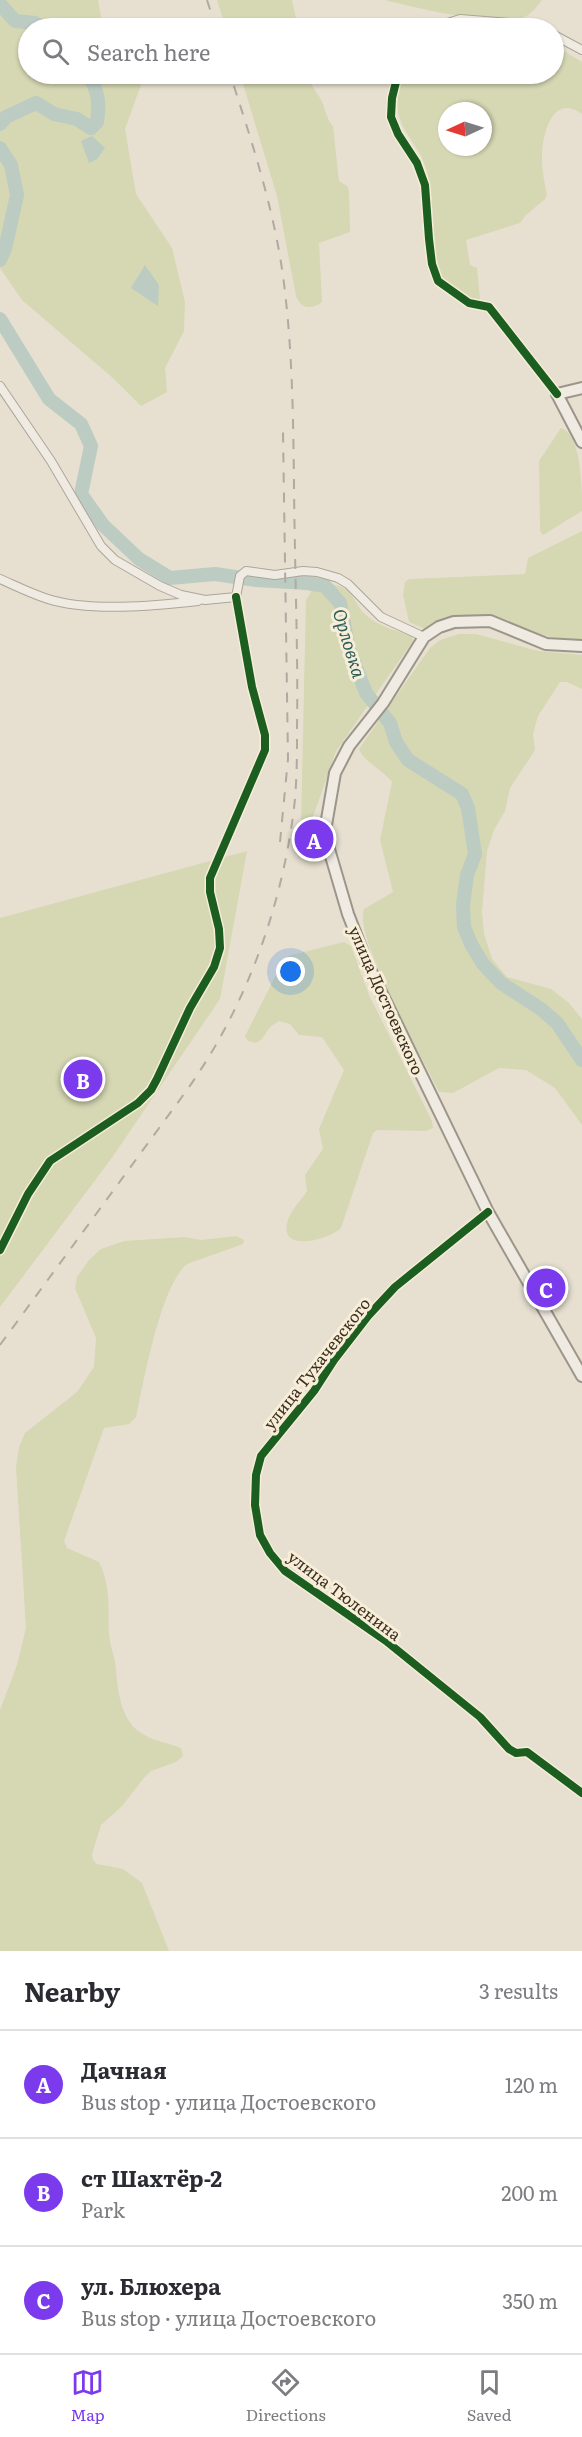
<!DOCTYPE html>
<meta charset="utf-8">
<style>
:root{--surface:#fff;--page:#f2f2f3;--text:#2b2b33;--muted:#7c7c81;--line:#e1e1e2;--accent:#7c3aed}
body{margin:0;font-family:Literata,serif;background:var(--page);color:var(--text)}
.compass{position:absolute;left:438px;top:102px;width:54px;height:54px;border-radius:50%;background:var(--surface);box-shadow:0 2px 4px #0004;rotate:266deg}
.you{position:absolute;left:291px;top:972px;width:21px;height:21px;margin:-15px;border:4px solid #fff;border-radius:50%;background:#1a73e8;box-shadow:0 0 0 9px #1a73e833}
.badge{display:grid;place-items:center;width:39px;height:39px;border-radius:50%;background:var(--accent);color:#fff;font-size:20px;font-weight:700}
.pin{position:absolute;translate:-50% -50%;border:3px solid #fff;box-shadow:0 2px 6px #0006}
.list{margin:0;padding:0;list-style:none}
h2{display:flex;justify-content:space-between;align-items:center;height:78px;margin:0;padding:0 24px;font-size:26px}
h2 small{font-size:20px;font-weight:400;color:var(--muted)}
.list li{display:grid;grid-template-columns:39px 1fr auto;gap:18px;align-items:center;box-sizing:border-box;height:108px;padding:0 24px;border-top:2px solid var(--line)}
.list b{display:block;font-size:22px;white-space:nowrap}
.list p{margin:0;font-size:20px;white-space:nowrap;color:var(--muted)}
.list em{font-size:20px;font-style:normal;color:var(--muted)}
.icon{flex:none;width:33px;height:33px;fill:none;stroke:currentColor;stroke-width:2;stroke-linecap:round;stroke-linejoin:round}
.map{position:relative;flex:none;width:582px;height:1951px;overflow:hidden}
.search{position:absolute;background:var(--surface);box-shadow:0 2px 4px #0004;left:18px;right:18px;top:18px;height:66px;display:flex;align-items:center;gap:15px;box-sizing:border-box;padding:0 21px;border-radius:33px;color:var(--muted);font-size:22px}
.sheet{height:402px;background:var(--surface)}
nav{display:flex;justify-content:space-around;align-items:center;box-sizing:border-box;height:84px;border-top:2px solid var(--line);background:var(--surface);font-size:16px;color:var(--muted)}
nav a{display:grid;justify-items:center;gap:3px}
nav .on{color:var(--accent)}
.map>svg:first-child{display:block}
.green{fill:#d6d7b3;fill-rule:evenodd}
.water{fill:#bcccc2}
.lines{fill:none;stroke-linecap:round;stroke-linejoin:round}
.river{stroke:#bcccc2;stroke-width:14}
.minor-casing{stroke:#ada599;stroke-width:10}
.secondary-casing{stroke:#9c958a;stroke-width:14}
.minor{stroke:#efebe3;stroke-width:8}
.secondary{stroke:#efebe3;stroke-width:10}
.rail{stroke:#afaaa2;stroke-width:2;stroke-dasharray:10 10;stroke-linecap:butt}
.cycleway-casing{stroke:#f7eed8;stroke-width:11}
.cycleway{stroke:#1b5e20;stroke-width:8}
.labels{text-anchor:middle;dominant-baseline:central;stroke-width:6;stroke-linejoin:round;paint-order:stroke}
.street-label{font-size:16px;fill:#3d2e20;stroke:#f7eed8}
.water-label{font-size:18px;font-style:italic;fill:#2f5d5a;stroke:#f7eed8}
</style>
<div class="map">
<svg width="582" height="1951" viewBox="0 0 582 1951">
<rect width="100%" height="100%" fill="#e7e0d1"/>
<g class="green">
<path d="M0 0H98L103 28H28V74H136L142 82 125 129 136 194 172 248 185 302 184 331 165 368 167 392 141 406 114 379 22 300 0 268Z"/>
<path d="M217 0H292L298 28H226Z"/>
<path d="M385 0H542C537 7 531 15 522 18 498 28 413 7 385 0Z"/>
<path d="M554 45 582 62V114C551 91 541 139 542 161 542 172 545 184 547 195L545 199 526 215 520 223 466 240 470 265 477 268 480 299 477 304 443 282C440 270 436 258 434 246 432 224 433 202 429 181 421 132 384 134 403 74H554ZM447 111H483V147H447Z"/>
<path d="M240 74H308C311 88 318 92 323 104 326 112 327 120 333 126L339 181 347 186 349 191 350 232 319 243 322 302C311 310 301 309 296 296L277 196Z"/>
<path d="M561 428C582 434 582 492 582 511L543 535 540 531 539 461Z"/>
<path d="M582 531V641L545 636 491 616H461L437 622 425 629 409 622 403 595 405 582 409 579 525 574 528 558Z"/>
<path d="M330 584C357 588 351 603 368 617 381 627 398 631 412 636L413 641 336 751 310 825 305 827 301 824 306 600 314 587Z"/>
<path d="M459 634H476L538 651 582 655V689L567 682H560L538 716 533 734 535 750 510 788 505 811 494 830 487 851 482 912 484 934 492 959 507 977 551 989 569 1003 582 1019V1125L555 1088 526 1070 499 1068 453 1093 439 1092C424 1060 353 937 364 909L393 892 380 840 392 782C383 770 364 762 359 749L430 648 440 640Z"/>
<path d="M247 851 220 999 111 1159 0 1307V918Z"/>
<path d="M344 942 351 946 369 995 432 1121 433 1128 426 1131 377 1130 373 1133 341 1228C327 1241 277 1253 288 1220 291 1210 301 1200 307 1191L305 1175 323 1149 319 1129 344 1070 322 1037 299 1035 290 1024 279 1021 270 1027 262 1039 256 1043 248 1041 245 1036 277 973 288 956Z"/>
<path d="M236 1236 244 1240 243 1244 187 1264C160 1287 144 1380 136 1417L129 1424 104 1428 64 1541 67 1548 99 1562C111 1586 108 1609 109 1635 110 1644 113 1653 115 1662 118 1686 118 1714 138 1731 151 1741 166 1742 181 1748L183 1756 176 1762 151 1771 143 1779 122 1806 101 1825 92 1854 93 1860 97 1864 123 1869 142 1883 169 1951H0V1710L17 1665 26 1628 16 1467 19 1447 25 1433 77 1392 94 1367 96 1338 75 1288 77 1277 89 1260 101 1249 124 1241 185 1237 201 1240Z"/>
</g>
<g class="water">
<path d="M92 136 105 148 97 159 89 163 81 141Z"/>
<path d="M145 265 159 285 158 306 131 288Z"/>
</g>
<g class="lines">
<g class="river">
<path d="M0 4 15 21 35 23 46 28"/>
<path d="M0 124 6 117 36 103 54 114 77 119 91 128 97 122C100 103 98 90 88 74"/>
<path d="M0 148 11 165 17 195 5 249 0 260"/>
<path d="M0 319 49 399 81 424 91 446 81 494 103 525 139 559 170 578 215 574 256 580 307 583 325 586 340 603 349 649 366 693 390 723 396 742 408 760 462 794 468 808 475 854 467 875 463 905 464 927 471 944 483 964 501 983 541 1009 557 1023 582 1060"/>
</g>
<g class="minor-casing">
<g id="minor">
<path d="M432 28 460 19 521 24 539 28"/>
<path d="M554 35 582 50"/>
<path d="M398 74 392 98 391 117 398 134 417 163 425 185 429 239 432 264 438 281 469 303 489 307 557 394"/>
<path d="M0 386 51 461 101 546 115 560 160 586 181 595 205 600 236 597 240 576 246 571 275 575 303 571 317 572 338 578 348 584 381 617 424 637"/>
<path d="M0 579C16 586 32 594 48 599 89 612 154 606 198 601"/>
<path d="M488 1212 395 1287 368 1316 334 1360 314 1391 261 1456 256 1475 255 1505 260 1535 270 1553 285 1571 386 1641 480 1717 509 1749 516 1753 527 1752 582 1793"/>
<path d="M0 1250 28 1194 50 1161 138 1103 151 1090 157 1079 190 1008 214 967 220 948 219 929 210 892V878L265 750V735L252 687 236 597"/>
</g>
</g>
<g class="secondary-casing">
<g id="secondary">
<path d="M582 388 557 394 582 442"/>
<path d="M582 646 546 644 490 621 454 622 439 627 424 637 383 703 349 746 335 773 326 825V839L348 914 367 963 488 1212 582 1376"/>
</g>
</g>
<use href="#minor" class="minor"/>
<use href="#secondary" class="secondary"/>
<g class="rail">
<path d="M207 0 216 28"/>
<path d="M280 842 288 759 283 432"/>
<path d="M0 1345 187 1090C243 1011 278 918 292 823 297 792 297 760 297 728 298 669 296 609 295 550 293 464 295 378 285 292 277 218 253 145 230 74"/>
</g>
<g class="cycleway-casing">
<g id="cycleway">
<path d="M398 74 392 98 391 117 398 134 417 163 425 185 429 239 432 264 438 281 469 303 489 307 557 394"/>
<path d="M488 1212 395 1287 368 1316 334 1360 314 1391 261 1456 256 1475 255 1505 260 1535 270 1553 285 1571 386 1641 480 1717 509 1749 516 1753 527 1752 582 1793"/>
<path d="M0 1250 28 1194 50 1161 138 1103 151 1090 157 1079 190 1008 214 967 220 948 219 929 210 892V878L265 750V735L252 687 236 597"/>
</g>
</g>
<use href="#cycleway" class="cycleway"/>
</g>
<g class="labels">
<g class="street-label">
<text transform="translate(387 1000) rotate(66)">улица Достоевского</text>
<text transform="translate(316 1363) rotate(-52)">улица Тухачевского</text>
<text transform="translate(345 1595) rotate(37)">улица Тюленина</text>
</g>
<g class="water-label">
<text transform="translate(350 643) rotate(73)">Орловка</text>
</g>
</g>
</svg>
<svg class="compass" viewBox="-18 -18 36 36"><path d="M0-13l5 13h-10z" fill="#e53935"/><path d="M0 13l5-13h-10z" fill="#7c7c81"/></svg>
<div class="you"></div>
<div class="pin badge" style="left:314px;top:839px">A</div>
<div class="pin badge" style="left:83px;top:1079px">B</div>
<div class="pin badge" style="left:546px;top:1288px">C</div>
<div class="search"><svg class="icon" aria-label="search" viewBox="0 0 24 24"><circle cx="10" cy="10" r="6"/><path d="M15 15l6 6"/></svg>Search here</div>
</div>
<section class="sheet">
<h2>Nearby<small>3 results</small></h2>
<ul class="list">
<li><span class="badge">A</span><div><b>Дачная</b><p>Bus stop · улица Достоевского</p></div><em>120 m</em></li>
<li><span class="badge">B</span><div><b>ст Шахтёр-2</b><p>Park</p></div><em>200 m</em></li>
<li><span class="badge">C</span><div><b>ул. Блюхера</b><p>Bus stop · улица Достоевского</p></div><em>350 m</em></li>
</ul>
</section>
<nav>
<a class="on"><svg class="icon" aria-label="map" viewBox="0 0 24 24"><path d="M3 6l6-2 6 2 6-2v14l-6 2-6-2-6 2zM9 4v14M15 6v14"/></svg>Map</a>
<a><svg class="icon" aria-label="directions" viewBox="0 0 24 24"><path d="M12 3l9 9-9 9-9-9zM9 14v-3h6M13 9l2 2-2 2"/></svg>Directions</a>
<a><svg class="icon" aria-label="saved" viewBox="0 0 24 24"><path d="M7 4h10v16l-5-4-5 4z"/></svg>Saved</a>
</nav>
